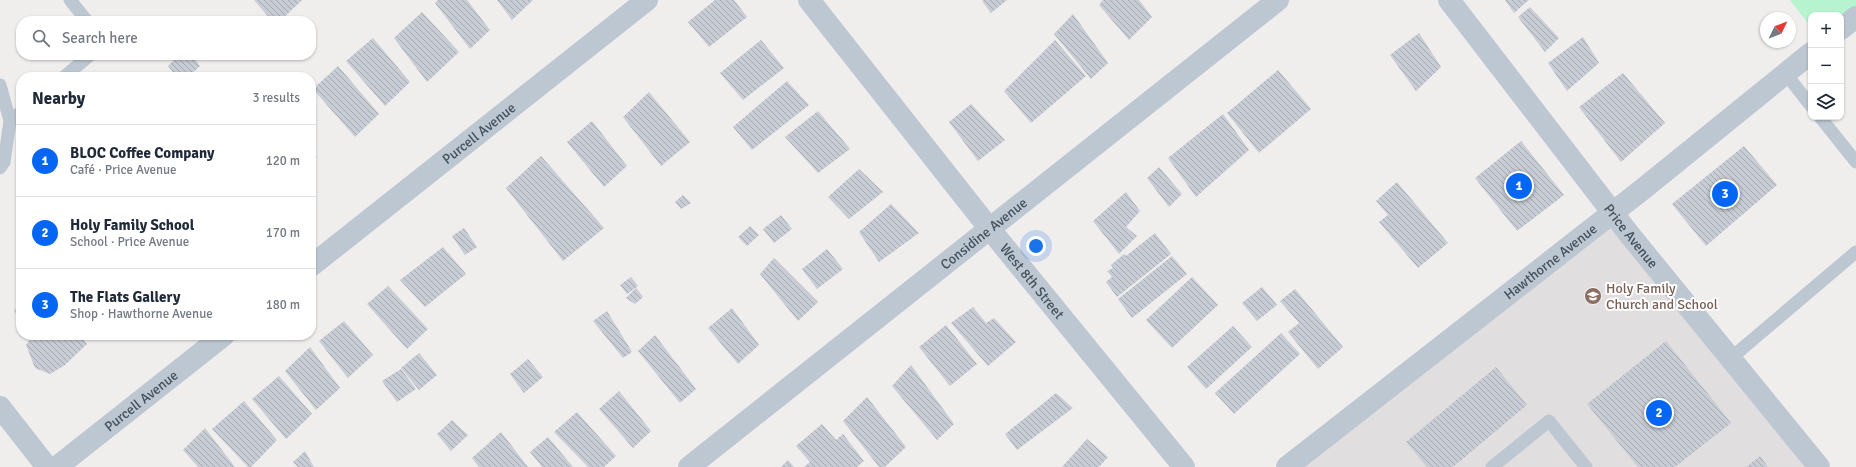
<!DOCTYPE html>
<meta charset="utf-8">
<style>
:root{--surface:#fff;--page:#f2f2f3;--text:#1f2937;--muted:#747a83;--line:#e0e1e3;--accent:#0566f3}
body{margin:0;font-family:Signika,sans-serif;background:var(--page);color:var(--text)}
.controls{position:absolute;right:12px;top:12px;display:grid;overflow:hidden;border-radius:8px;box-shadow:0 1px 3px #0004}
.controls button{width:36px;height:36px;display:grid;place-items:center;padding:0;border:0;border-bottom:1px solid var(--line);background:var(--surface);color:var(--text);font:20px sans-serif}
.compass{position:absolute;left:1760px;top:12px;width:36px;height:36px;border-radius:50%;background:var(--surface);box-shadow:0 1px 3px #0004;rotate:47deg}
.you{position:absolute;left:1036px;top:246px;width:14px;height:14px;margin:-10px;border:3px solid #fff;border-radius:50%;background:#1a73e8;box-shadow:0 0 0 6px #1a73e833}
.badge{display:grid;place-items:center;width:26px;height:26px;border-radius:50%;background:var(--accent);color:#fff;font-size:13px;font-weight:700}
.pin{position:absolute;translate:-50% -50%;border:2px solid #fff;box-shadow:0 1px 4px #0006}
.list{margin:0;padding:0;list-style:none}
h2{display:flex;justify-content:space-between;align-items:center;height:52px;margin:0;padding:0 16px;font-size:17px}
h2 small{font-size:13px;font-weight:400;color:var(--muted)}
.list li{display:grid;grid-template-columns:26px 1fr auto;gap:12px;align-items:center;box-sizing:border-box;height:72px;padding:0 16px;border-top:1px solid var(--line)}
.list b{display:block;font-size:15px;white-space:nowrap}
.list p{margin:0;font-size:13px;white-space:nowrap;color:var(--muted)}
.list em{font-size:13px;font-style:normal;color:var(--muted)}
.icon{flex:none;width:22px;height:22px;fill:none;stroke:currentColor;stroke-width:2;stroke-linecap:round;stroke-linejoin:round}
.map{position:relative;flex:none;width:1856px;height:467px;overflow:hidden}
.search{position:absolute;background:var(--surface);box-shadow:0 1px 3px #0004;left:16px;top:16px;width:300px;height:44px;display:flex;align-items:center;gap:10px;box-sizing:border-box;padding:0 14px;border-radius:16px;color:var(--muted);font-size:15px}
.panel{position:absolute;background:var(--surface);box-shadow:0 1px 3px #0004;left:16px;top:72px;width:300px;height:268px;border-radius:16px}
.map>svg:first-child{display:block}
.education{fill:#e1dedf}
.park{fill:#b5f4cf}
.building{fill:url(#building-back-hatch)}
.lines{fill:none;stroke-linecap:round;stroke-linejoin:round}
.service{stroke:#bcc7d1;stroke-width:13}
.minor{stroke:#bcc7d1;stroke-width:22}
.labels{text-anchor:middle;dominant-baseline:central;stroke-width:4;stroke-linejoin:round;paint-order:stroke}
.street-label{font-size:14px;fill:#43505d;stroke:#fff}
.education-label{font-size:14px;fill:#785e54;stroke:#fff;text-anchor:start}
</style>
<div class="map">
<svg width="1856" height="467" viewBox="0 0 1856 467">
<defs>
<pattern id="building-back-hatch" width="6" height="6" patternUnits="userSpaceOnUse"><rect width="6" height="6" fill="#c8ccd4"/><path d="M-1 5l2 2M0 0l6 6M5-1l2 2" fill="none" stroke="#a4a8af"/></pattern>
</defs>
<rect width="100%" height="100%" fill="#f0eded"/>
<path class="education" d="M1613 212 1819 467H1287Z"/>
<path class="park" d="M1790 0H1856V17L1841 15H1811V27Z"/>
<g class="building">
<path d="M254 0H302L280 21H272Z"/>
<path d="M438 0H467L490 30 470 49 435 3Z"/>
<path d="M497 0H533L512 20Z"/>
<path d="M715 0H734L747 17 709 47 688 22Z"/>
<path d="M983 0H1007L991 13 982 1Z"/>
<path d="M1103 0H1139L1152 17 1129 40 1099 5Z"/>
<path d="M1505 0H1529L1514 13Z"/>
<path d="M1530 7 1559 38 1545 52 1518 17Z"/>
<path d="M422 12 459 52 427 82 394 38Z"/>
<path d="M1073 14 1108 63 1091 79 1054 34Z"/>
<path d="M1419 33 1441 67 1416 91 1390 55Z"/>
<path d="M1583 37 1599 63 1567 91 1548 63Z"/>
<path d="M373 38 410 82 385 106 346 61Z"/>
<path d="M761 40 784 68 743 100 720 73Z"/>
<path d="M1055 40 1086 76 1031 123 1004 91Z"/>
<path d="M179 55H191L200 66 188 77H177L168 66Z"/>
<path d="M338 66 379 114 355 137 313 89Z"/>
<path d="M1278 70 1311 109 1259 153 1227 113Z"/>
<path d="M1623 73 1665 123 1621 162 1579 107Z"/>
<path d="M787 81 809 105 752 150 733 127Z"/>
<path d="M649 92 690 142 661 166 623 117Z"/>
<path d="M971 104 1005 140 978 161 949 122Z"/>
<path d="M818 111 850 149 818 173 785 137Z"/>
<path d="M1223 114 1249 150 1196 197 1168 158Z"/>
<path d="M592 121 627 166 604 187 567 142Z"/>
<path d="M1521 141 1564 195 1517 231 1475 178Z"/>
<path d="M21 143V154L16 149Z"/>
<path d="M1744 146 1777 185 1706 246 1672 204Z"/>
<path d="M311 151 317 157 311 163Z"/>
<path d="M541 156 604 228 563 261 506 188Z"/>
<path d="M1159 167 1182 194 1169 207 1147 178Z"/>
<path d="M859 169 883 192 849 219 828 197Z"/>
<path d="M1397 182 1448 243 1418 268 1379 222 1388 215 1376 201Z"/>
<path d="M1126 192 1140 211 1126 227 1137 236 1119 254 1093 221Z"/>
<path d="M683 195 691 203 681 209 675 202Z"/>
<path d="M891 204 919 233 879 262 859 232Z"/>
<path d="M781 215 792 229 774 243 763 229Z"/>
<path d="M750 226 759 235 747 246 738 237Z"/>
<path d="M464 228 477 247 465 255 452 236Z"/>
<path d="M1155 233 1171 254 1117 297 1106 282 1112 277 1107 271 1113 268 1111 265 1124 254 1126 256Z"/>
<path d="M443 247 466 274 425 307 400 280Z"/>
<path d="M827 249 843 269 817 289 802 269Z"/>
<path d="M1172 256 1187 274 1132 318 1118 299Z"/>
<path d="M774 258 818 302 798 321 760 274Z"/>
<path d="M631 277 638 286 627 294 620 285Z"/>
<path d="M1192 277 1218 305 1172 348 1146 320Z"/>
<path d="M388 286 428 329 407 349 367 304Z"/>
<path d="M1262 287 1277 305 1257 321 1242 303Z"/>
<path d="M636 288 643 297 635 304 626 298Z"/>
<path d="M1295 289 1343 347 1318 369 1288 332 1299 323 1280 301Z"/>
<path d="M21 305V319L14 311Z"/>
<path d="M973 307 986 323 994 318 1016 342 988 366 951 323Z"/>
<path d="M732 308 759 345 738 364 708 328Z"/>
<path d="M607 311 632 352 623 358 593 321Z"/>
<path d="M344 321 373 355 348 378 319 341Z"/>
<path d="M946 325 977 364 950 386 919 347Z"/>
<path d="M1233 326 1252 347 1206 389 1187 367Z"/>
<path d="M1281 333 1300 354 1234 414 1215 393Z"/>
<path d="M33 335H79L87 344 65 365 50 374 35 368 26 345Z"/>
<path d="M655 335 696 389 680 403 638 351Z"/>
<path d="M1666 341 1731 423 1675 467H1638L1587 404Z"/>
<path d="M310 347 340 388 316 410 285 371Z"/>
<path d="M419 353 437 375 419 390 401 368Z"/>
<path d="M528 359 543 377 524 393 510 374Z"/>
<path d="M911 365 954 424 937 440 892 386Z"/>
<path d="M1496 367 1527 405 1453 467H1427L1406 442Z"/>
<path d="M401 369 416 389 397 402 382 381Z"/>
<path d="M279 376 312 414 286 439 252 399Z"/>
<path d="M619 391 651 431 633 448 599 409Z"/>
<path d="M1056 393 1073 408 1017 450 1005 434Z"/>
<path d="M867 397 906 447 885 467H879L843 421Z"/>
<path d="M244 401 277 440 251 467H248L212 429Z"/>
<path d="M577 412 616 456 604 467H588L554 432Z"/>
<path d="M452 420 468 435 451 451 437 434Z"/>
<path d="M822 424 836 440 843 434 864 461 857 467H804L810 462 796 446Z"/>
<path d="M205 428 235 467H198L183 450Z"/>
<path d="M501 432 528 467H479L472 458Z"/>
<path d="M548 437 573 467H542L530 452Z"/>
<path d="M1087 439 1108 457 1099 467H1062Z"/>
<path d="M305 451 314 467H298L293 462Z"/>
<path d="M1760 456 1768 467H1746Z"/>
<path d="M788 460 794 467H781Z"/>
</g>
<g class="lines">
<g class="service">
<path d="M70 0 87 21"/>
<path d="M1786 74 1811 106"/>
<path d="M64 77 90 55"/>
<path d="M0 85 10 121 4 162 0 168"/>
<path d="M1820 117 1856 162"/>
<path d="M10 121 21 112"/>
<path d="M1731 358 1856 252"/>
<path d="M1492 467 1549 421 1586 467"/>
</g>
<g class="minor">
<path id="s1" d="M809 0 989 228 1184 467"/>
<path id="s2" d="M1449 0 1629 234 1819 467"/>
<path d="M1841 29 1856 17"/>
<path id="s3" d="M311 266 647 0"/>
<path d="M0 407 47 467"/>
<path id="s4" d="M57 467 224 335"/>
<path id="s5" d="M689 467 1278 0"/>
<path id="s6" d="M1287 467 1643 189 1811 53"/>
</g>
</g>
<defs>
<g id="school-disc" transform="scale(0.9)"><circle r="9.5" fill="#8d6e63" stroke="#fff"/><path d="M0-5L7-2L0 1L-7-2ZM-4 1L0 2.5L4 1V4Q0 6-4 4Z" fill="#fff"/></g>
</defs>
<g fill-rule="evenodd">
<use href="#school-disc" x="1593" y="296"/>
</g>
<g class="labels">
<g class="street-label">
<text stroke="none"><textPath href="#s3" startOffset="214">Purcell Avenue</textPath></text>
<text stroke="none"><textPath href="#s5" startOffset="376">Considine Avenue</textPath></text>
<text stroke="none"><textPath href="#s2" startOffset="298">Price Avenue</textPath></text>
<text stroke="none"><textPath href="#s6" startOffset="334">Hawthorne Avenue</textPath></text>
<text stroke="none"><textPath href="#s1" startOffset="359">West 8th Street</textPath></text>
<text stroke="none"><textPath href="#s4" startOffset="107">Purcell Avenue</textPath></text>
</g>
<g class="education-label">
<text x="1606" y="288">Holy Family<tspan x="1606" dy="16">Church and School</tspan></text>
</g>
</g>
</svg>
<div class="controls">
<button>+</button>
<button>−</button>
<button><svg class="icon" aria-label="layers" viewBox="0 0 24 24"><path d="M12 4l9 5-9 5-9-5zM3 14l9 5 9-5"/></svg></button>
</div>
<svg class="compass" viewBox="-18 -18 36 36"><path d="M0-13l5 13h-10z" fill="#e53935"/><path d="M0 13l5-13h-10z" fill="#747a83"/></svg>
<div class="you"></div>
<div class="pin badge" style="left:1519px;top:186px">1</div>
<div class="pin badge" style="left:1659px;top:413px">2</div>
<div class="pin badge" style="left:1725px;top:194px">3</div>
<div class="search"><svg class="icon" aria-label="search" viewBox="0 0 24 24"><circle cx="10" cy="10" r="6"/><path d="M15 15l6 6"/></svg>Search here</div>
<section class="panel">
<h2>Nearby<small>3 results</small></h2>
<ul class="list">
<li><span class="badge">1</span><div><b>BLOC Coffee Company</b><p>Café · Price Avenue</p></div><em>120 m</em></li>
<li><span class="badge">2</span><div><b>Holy Family School</b><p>School · Price Avenue</p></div><em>170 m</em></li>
<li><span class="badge">3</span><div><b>The Flats Gallery</b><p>Shop · Hawthorne Avenue</p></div><em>180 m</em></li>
</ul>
</section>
</div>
